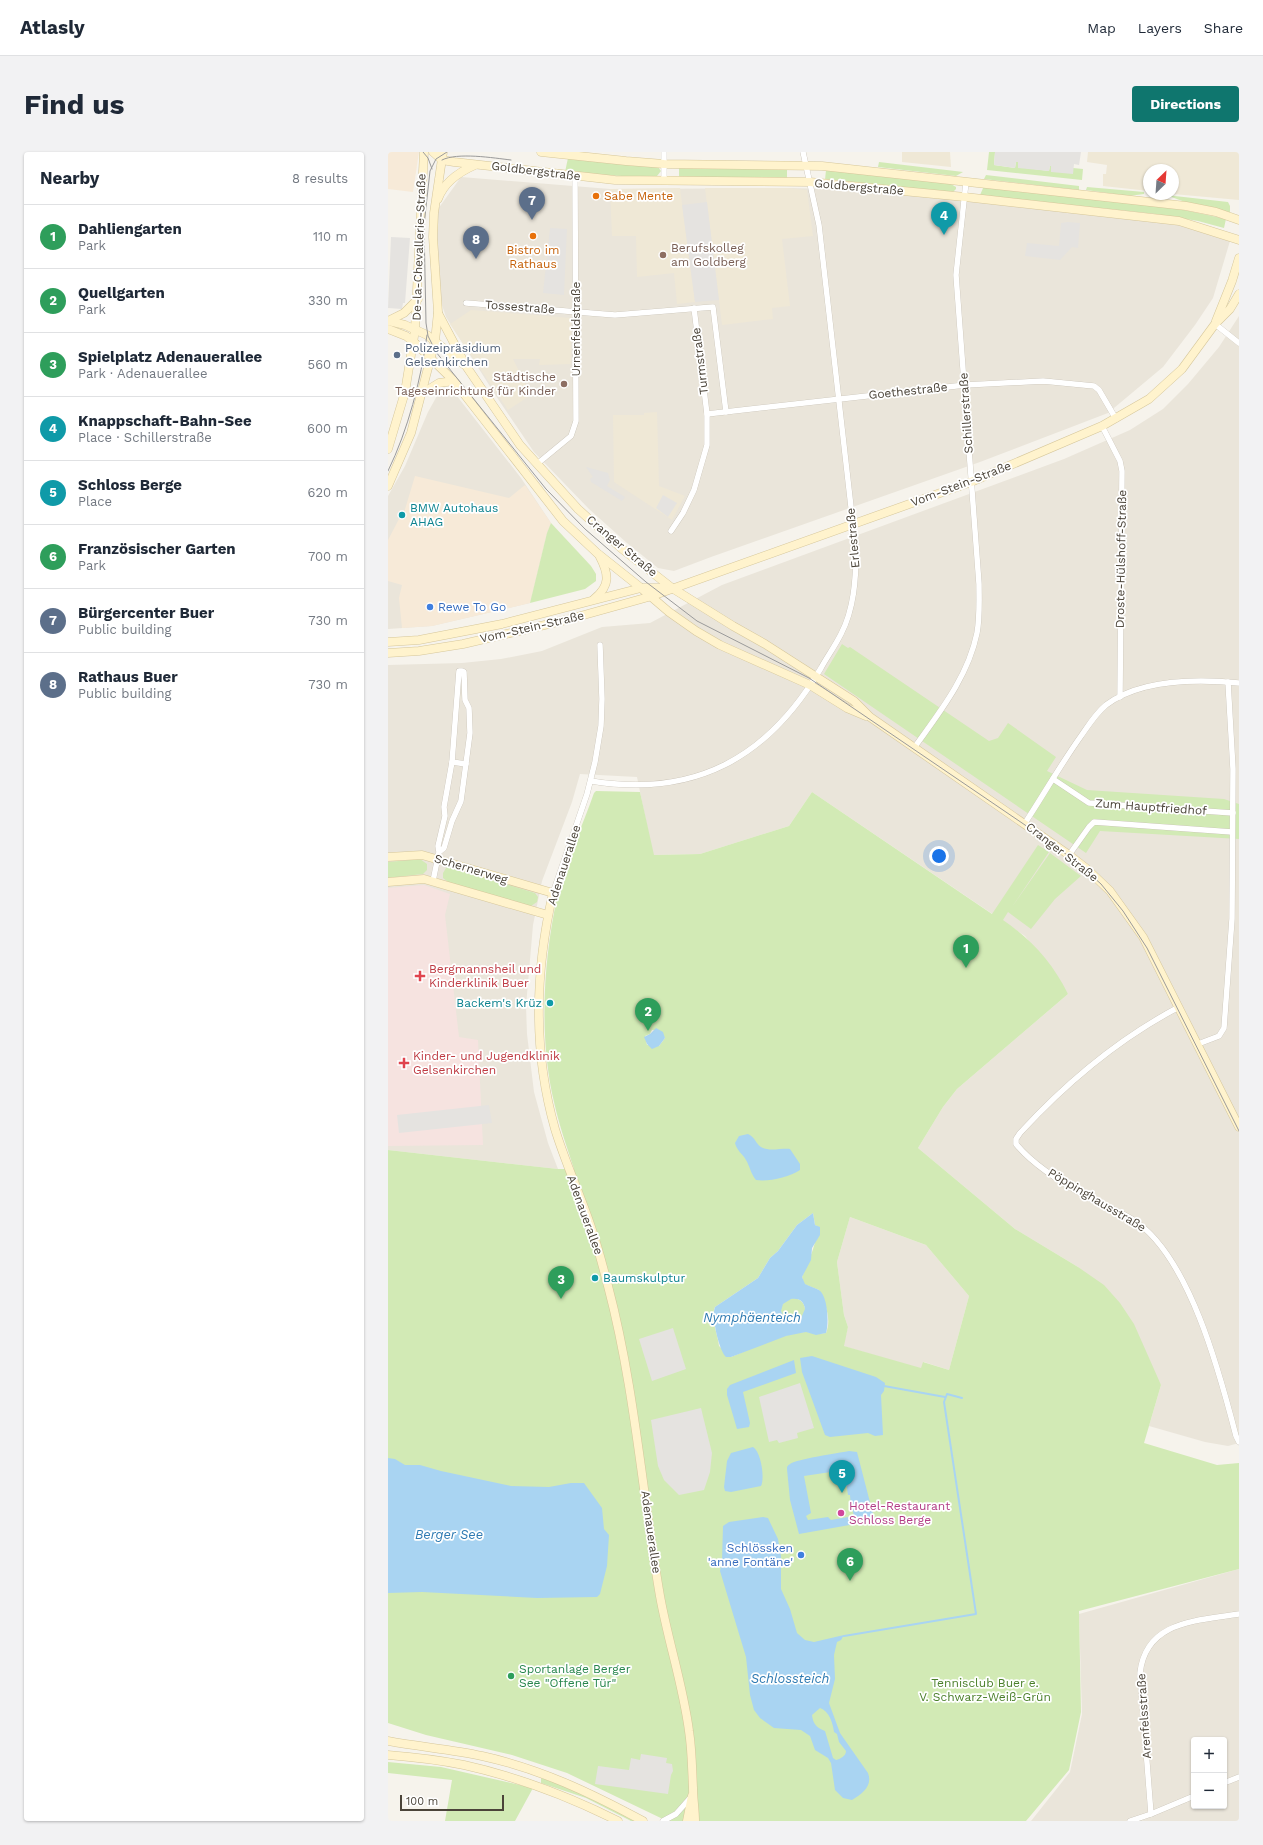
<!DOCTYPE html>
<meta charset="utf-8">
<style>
:root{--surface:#fff;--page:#f2f2f3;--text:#1f2937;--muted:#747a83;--line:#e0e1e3;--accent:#0f766e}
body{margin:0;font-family:"Work Sans",sans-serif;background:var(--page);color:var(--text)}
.controls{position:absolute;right:12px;bottom:12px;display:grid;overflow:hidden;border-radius:4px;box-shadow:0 1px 3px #0004}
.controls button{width:36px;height:36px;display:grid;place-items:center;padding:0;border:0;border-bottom:1px solid var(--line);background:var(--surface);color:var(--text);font:20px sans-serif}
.compass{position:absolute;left:755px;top:12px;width:36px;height:36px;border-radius:50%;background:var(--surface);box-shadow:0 1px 3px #0004;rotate:25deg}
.scale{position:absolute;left:12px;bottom:10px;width:104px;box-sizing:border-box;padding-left:4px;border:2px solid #4b4439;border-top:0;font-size:11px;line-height:14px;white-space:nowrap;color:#4b4439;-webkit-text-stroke:3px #fff;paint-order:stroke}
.you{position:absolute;left:551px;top:704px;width:14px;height:14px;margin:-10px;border:3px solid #fff;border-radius:50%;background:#1a73e8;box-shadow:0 0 0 6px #1a73e833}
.badge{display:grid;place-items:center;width:26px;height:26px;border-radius:50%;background:var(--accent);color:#fff;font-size:13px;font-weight:700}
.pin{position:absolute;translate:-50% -33px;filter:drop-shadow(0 1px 2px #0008)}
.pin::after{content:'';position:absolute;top:21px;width:14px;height:12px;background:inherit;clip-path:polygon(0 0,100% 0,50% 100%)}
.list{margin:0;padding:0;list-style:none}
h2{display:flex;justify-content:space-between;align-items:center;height:52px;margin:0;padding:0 16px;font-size:17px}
h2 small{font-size:13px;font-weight:400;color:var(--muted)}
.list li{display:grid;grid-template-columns:26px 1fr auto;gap:12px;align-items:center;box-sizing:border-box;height:64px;padding:0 16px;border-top:1px solid var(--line)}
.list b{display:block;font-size:15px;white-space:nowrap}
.list p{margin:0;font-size:13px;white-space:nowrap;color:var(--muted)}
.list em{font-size:13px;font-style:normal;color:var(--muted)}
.map{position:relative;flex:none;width:851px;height:1669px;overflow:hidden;border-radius:4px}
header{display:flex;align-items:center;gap:24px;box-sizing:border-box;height:56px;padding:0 20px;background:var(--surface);border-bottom:1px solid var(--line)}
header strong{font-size:19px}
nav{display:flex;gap:22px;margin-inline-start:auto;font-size:14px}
.intro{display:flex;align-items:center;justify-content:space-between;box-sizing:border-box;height:96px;padding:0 24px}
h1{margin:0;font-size:28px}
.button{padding:10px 18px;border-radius:4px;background:var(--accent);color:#fff;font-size:14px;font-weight:700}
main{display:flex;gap:24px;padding:0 24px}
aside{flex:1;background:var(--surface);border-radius:4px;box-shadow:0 1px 3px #0004}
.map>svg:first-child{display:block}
.residential{fill:#eae5da;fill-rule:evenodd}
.commercial{fill:#f7ead8}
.education{fill:#efe8d6}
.medical{fill:#f6e3e0}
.green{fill:#d2eab5;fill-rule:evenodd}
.parking{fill:#e5e3e0}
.water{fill:#a9d4f2;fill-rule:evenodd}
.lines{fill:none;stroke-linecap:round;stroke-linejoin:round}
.stream{stroke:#a9d4f2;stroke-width:2}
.street-casing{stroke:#c2bbae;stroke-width:6}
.secondary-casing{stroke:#d6c79b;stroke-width:9}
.street{stroke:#fff;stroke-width:5.5}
.secondary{stroke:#fff3cd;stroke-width:8}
.tram{stroke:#9a9a9a;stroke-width:1}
.food-dot{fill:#e8710a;stroke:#fff;stroke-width:1.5}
.education-dot{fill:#8d6e63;stroke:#fff;stroke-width:1.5}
.service-dot{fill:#5c6f8a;stroke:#fff;stroke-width:1.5}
.culture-dot{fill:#0f9aa8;stroke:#fff;stroke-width:1.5}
.shop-dot{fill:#3f7fe0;stroke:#fff;stroke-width:1.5}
.health-dot{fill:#e0444e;stroke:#fff;stroke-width:1.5}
.hotel-dot{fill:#d1479c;stroke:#fff;stroke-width:1.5}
.leisure-dot{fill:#2e9e5b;stroke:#fff;stroke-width:1.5}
.labels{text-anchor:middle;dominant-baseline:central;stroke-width:3.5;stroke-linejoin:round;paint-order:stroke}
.street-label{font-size:12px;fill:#4b4439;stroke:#fff}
.food-label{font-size:12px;fill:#c56008;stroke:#fff;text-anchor:start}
.education-label{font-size:12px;fill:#785e54;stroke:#fff;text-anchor:start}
.service-label{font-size:12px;fill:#4e5e75;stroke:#fff;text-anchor:start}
.culture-label{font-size:12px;fill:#0d838f;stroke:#fff;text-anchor:start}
.shop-label{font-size:12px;fill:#366cbe;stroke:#fff;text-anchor:start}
.health-label{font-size:12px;fill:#be3a42;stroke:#fff;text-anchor:start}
.hotel-label{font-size:12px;fill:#b23c85;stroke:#fff;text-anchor:start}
.leisure-label{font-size:12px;fill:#27864d;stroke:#fff;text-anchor:start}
.park-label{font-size:12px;fill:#4a7f2a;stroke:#fff}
.water-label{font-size:13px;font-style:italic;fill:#2e7ab2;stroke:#fff}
</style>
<header>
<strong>Atlasly</strong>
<nav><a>Map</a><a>Layers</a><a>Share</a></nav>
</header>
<div class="intro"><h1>Find us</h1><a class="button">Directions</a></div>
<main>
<aside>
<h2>Nearby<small>8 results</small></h2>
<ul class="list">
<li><span class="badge" style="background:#2e9e5b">1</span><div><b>Dahliengarten</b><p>Park</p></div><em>110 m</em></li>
<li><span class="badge" style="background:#2e9e5b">2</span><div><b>Quellgarten</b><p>Park</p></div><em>330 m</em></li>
<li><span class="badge" style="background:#2e9e5b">3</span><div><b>Spielplatz Adenauerallee</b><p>Park · Adenauerallee</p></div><em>560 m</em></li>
<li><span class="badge" style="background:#0f9aa8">4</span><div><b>Knappschaft-Bahn-See</b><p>Place · Schillerstraße</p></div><em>600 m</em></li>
<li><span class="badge" style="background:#0f9aa8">5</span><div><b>Schloss Berge</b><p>Place</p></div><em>620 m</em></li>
<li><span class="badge" style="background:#2e9e5b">6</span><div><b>Französischer Garten</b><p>Park</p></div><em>700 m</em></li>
<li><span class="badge" style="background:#5c6f8a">7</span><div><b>Bürgercenter Buer</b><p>Public building</p></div><em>730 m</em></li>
<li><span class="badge" style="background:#5c6f8a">8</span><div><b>Rathaus Buer</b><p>Public building</p></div><em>730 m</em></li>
</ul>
</aside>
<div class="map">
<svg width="851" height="1669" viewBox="0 0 851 1669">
<rect width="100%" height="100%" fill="#f6f3ec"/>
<g class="residential">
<path d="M73 25 222 37 400 36 448 37 541 44 795 73 842 89 825 146 807 173 775 215 720 261 592 310 323 405 286 419 270 416 239 391 201 357 146 300 110 247 58 165 52 147 46 90 50 57Z"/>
<path d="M851 164V1291L840 1294 817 1290 761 1274 773 1233 690 1115 627 1077 530 996 555 955 569 937 680 842 637 784 424 640 401 674 312 702 265 703 249 625 192 622 184 650 154 729 145 773 138 854 139 882 146 940 160 991 170 1017 0 998V513L74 511 113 507 154 499 214 475 262 471 334 433 676 307 742 278 775 257 800 232 831 195Z"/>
<path d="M65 239 133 326 163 371 159 381 142 451 44 474 0 477V344L17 314 40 260 50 242Z"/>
<path d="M462 1065 538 1093 581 1144 561 1218 536 1210 533 1217 455 1194 460 1175 456 1163 449 1110Z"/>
<path d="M851 1417V1669H643L682 1620 694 1562 691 1462ZM806 1588H836V1654H806Z"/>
</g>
<g class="commercial">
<path d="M0 0H31L25 40 0 37Z"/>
<path d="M27 324 121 346 137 333 163 371 159 381 142 451 44 474 14 476 11 446 14 433 0 429V388L11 367 15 364Z"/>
</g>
<g class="education">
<path d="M514 0H562L563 15 514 10Z"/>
<path d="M700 0H851V48L785 42V18H761V39L715 34V22H718L719 13 699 10Z"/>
<path d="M292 36 307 150 289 152 286 121 249 125 248 84H224L222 37Z"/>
<path d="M317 36H400L419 38 425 84 394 87 402 154 384 156 385 167 334 173Z"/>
<path d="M83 158 183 166V212L151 213 152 207H125L143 243 120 258 62 172Z"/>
<path d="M269 260 271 334 297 344 284 368 226 330 225 263H256V261Z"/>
</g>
<path class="medical" d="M36 733 62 742 57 763 71 885 90 888 95 993 0 994V736Z"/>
<g class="green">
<path d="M601 0H607L606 13 627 16 628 10H630V15L661 19 662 13 664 14 663 19 685 21V16L695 17 694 28 599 18Z"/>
<path d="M180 6 270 15 273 19 269 24C238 25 208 23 177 20Z"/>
<path d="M491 10 567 19 575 20 568 24 490 15Z"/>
<path d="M291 15H399V27L291 26Z"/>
<path d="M438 18 563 32 568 35V37L565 40 437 28Z"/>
<path d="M598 23 691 34V38L596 27Z"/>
<path d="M596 34 787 56 838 67 836 76 810 69 768 62 592 43Z"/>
<path d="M699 35 756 40V42L741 44 698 38Z"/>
<path d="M778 43 840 50 842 54V61L797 50Z"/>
<path d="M163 371 203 414 208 422V429L197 437 142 451 159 381Z"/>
<path d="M454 492 460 496 462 495 601 589 610 586 620 571 668 605 659 619 699 638 836 647 851 652V687L712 679 698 701 436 522Z"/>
<path d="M208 639 252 640 266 703 312 702 401 674 424 640 604 762 650 693 661 700 624 755 662 701 693 724 667 747 643 777 620 760 615 768C644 788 664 810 680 842L569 937 555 955 530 996 627 1077 690 1115 716 1133 732 1151 746 1172 773 1233 756 1291 829 1313 851 1311V1417L691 1459 693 1560 681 1618 638 1669H279L179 1621 124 1603 38 1583 0 1571V998L170 1017H186C179 995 171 973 166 950 151 887 155 810 169 746 177 710 194 676 206 641ZM264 878 272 879 277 886 271 894 259 893 257 884 262 882ZM425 1061 427 1073 429 1074C429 1092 421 1108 414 1125L416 1132 431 1138C437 1151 444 1167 438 1181 427 1183 425 1180 417 1180 392 1182 365 1196 343 1205L331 1194C330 1183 322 1165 327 1155L370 1126 382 1106 390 1099 409 1073ZM462 1065 538 1093 581 1144 561 1218 535 1210 533 1216 456 1194 460 1175 456 1163 449 1110Z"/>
<path d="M32 707 39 712V718L35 722 0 726V710Z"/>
<path d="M63 715 147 741 150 745 149 750 143 754 60 730 55 726V721L58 716Z"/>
<circle cx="405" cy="1158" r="12"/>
<path d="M0 1610 53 1615 145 1636 127 1669H57L64 1628 0 1621Z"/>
<path d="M153 1626 181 1635 248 1669H243L198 1646 153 1631Z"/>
</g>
<g class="parking">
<path d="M607 0H693L691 13 686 12 685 22 663 20V14H662L661 19 630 16V10H628L627 16 606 13Z"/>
<path d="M319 50 331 148 307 150 294 53Z"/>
<path d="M680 70 692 71 690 96 684 95 672 108 637 104 639 91 671 94 673 71Z"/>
<path d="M162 76 179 77 176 143 155 141Z"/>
<path d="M3 85 22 86 17 151H15L14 157 0 156Z"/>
<path d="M198 315 220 321 222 328 219 334 237 345 234 349 203 330 202 327 205 325Z"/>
<path d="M275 343 289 351 280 365 268 356Z"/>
<path d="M101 953 104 971 11 981 9 963Z"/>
<path d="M285 1176 298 1217 264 1229 251 1187Z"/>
<path d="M412 1231 426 1276 409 1281 410 1286 391 1291 389 1288 381 1290 371 1245Z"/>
<path d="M313 1256 324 1301 322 1320 316 1338 291 1343 276 1328 270 1314 263 1268Z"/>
<path d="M253 1602 279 1606 278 1611 284 1612 285 1619 283 1623 280 1642 207 1632 210 1614 241 1618 243 1606 252 1608Z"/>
</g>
<g class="water">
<path d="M268 876 275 880 277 886 271 894 264 897 259 892 256 885 262 882Z"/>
<path d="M360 982C368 986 367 991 373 995 381 1000 393 996 402 997L412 1012V1018C401 1025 381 1030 368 1028 363 1022 362 1015 358 1008 354 1001 349 999 347 991L351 984Z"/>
<path d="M425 1061 427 1073 432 1075V1083L424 1096 423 1108 414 1125 417 1132C421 1134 427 1136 431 1138 440 1144 441 1172 438 1181L428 1183 418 1180 398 1184 343 1205H338C331 1199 323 1164 327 1155L370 1126 382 1106 390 1099 409 1073ZM403 1147C411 1146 416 1149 417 1157L413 1166 406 1171 398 1169 393 1159 395 1152Z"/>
<path d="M424 1204 488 1225 497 1231 496 1239 493 1243 495 1283 487 1284 480 1281 442 1285 437 1283 414 1220 412 1206Z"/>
<path d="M406 1208 408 1221 355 1240 362 1271 361 1275 349 1277 339 1243V1237L342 1233Z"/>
<path d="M365 1295C373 1300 377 1326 373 1334L343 1340 337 1339 336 1335 339 1309 343 1301Z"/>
<path d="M461 1299 469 1300 485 1362 484 1369 411 1382 402 1348 399 1317C399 1315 399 1314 402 1312 409 1307 450 1301 461 1299ZM456 1318 460 1343H462L463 1356H464L466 1364 443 1368 440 1365 420 1368 418 1364 423 1361 416 1324Z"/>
<path d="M0 1306 7 1307 17 1313H32L53 1319 123 1334 161 1335 183 1331H196L214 1356 216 1377 221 1383 219 1414 212 1442 209 1445 149 1446 34 1440 0 1441Z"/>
<path d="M375 1365 380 1366 390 1387 393 1404V1437L402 1457 409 1481 417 1488 426 1490 456 1483 453 1488 449 1490 446 1503 447 1527 441 1551 452 1581 480 1621C485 1634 474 1642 464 1648L455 1646 447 1638 443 1611 440 1606 427 1598 422 1584 413 1578 386 1576 372 1566 366 1558 362 1543 358 1505 332 1419 334 1409 335 1374 341 1370ZM432 1556C441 1559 445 1571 446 1580L449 1582 451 1590 458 1599C458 1604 452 1607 448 1608L445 1606 437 1579C429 1576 425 1572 424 1563Z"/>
</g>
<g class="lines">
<g class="stream">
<path d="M496 1234 557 1245"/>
<path d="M456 1484 588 1462 556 1250 559 1242 574 1246"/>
</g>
<g class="street-casing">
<g id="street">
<path d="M276 0V28"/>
<path d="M78 151 227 163 325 155 338 260"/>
<path d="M827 172 851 191"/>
<path d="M319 262 577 233 655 229 706 234 711 238 728 267"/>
<path d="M714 274 732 309 734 319 732 545"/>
<path d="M149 312 183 284 188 269 187 24"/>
<path d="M283 379 295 361 306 338 319 293V262L306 156"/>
<path d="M526 596C551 561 580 525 589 481 592 465 591 448 591 432L568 123 578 30"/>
<path d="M64 610 78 612"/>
<path d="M665 627 701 651 845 661"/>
<path d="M203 629C307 646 380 606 433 516 439 505 447 494 453 482 466 457 468 427 468 399L431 73 415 0"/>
<path d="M637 671C656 642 673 612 693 584 700 574 708 561 718 553 753 527 809 527 851 531"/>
<path d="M681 703 701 675 706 670 844 680"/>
<path d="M45 729 51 700 56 696 64 669 73 649 82 581 81 556 77 548 76 520 74 519H71L64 610 56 655 57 664 50 694 51 700"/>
<path d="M165 741 199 642 207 610 213 574 214 547 212 493"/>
<path d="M791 855C730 887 678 931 632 981L628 987V992C645 1013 679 1034 703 1047 717 1054 731 1059 744 1067 801 1102 832 1222 848 1284L851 1290"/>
<path d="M810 892 831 884 836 876 844 767 845 617 840 530"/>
<path d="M836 1631 851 1625"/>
<path d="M763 1662 752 1521C758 1468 810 1469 851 1462"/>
<path d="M275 1669 288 1662 304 1644"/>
<path d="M742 1669 763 1662 806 1644"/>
</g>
</g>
<g class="secondary-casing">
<g id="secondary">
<path d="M45 0 54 8 66 10 227 28 422 30 577 45 791 69 851 88"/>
<path d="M153 0 238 9 276 12 434 14 798 54 828 60 851 68"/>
<path d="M50 47C56 30 71 20 87 13"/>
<path d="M50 161 77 212"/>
<path d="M0 169 17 173 39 183 78 214 132 293 190 357 233 396 284 436 345 474 377 492 466 549 482 565 681 703 699 717 722 739 755 785 851 975"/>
<path d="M0 169 16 161 30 147"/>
<path d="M828 169 844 129 851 106"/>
<path d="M0 177 18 184 26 190 66 229 175 369 209 401 253 436 281 460 308 479 332 493 422 533 459 556 478 564"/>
<path d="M35 241 51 231 66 229"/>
<path d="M0 297 17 240 27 178 36 0"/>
<path d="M0 334 23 281 47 189 50 160 45 85 46 61 55 0"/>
<path d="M206 447C223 433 221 422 211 403"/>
<path d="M0 490 31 488 114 472 253 436H279"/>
<path d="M0 501 31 499 75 492 178 468 264 444 583 330 714 274 761 247 794 217 827 172 842 157 851 142"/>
<path d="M0 705 34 703 165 741C147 819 145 900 167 977 177 1010 192 1042 203 1075 210 1095 215 1115 220 1134 247 1236 254 1341 272 1444 280 1489 295 1533 301 1579 304 1598 304 1617 305 1636 305 1647 307 1658 307 1669"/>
<path d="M0 730 36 727 160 763"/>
<path d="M0 1589C31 1595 63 1597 94 1604 153 1617 203 1641 255 1669"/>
<path d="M0 1603C25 1605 51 1608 76 1613 130 1625 180 1644 230 1669"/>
<path d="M299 1669 304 1644"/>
</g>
</g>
<use href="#street" class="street"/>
<use href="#secondary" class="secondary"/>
<g class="tram">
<path d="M35 0 40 6 44 17"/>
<path d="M59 0 48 7 42 19 36 73 38 171 40 184 48 200 158 337 197 377 258 430 309 469 421 526 637 673 685 707 713 732 735 759 759 796 851 979"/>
<path d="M54 8C69 0 106 6 123 8"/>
<path d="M0 319C20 278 33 228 39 183"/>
</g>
</g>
<g class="food-dot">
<circle cx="208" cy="44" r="4"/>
<circle cx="145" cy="84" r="4"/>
</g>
<g class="education-dot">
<circle cx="275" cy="103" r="4"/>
<circle cx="176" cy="232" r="4"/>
</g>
<circle class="service-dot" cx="9" cy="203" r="4"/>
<g class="culture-dot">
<circle cx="14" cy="363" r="4"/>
<circle cx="162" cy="851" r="4"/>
<circle cx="207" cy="1126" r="4"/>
</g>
<g class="shop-dot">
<circle cx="42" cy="455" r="4"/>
<circle cx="413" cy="1403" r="4"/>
</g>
<g class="health-dot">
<path d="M30 818h4v4h4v4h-4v4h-4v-4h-4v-4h4z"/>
<path d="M14 905h4v4h4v4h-4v4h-4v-4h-4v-4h4z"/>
</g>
<circle class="hotel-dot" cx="453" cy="1361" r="4"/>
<circle class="leisure-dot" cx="123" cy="1524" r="4"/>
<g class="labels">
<g class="street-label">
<text transform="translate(148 19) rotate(7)">Goldbergstraße</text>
<text transform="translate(471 35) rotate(5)">Goldbergstraße</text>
<text transform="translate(31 95) rotate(-88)">De-la-Chevallerie-Straße</text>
<text transform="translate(132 155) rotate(4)">Tossestraße</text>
<text transform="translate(188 177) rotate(-90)">Urnenfeldstraße</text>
<text transform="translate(312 209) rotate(-97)">Turmstraße</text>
<text transform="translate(520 239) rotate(-6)">Goethestraße</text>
<text transform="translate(578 261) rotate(-94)">Schillerstraße</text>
<text transform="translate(573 332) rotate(-21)">Vom-Stein-Straße</text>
<text transform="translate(465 386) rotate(-95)">Erlestraße</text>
<text transform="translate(234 394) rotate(40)">Cranger Straße</text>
<text transform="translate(733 407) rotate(-89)">Droste-Hülshoff-Straße</text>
<text transform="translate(144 475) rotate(-13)">Vom-Stein-Straße</text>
<text transform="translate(763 655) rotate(4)">Zum Hauptfriedhof</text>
<text transform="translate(674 700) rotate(38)">Cranger Straße</text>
<text transform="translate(176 713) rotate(-72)">Adenauerallee</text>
<text transform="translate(83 717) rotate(17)">Schernerweg</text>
<text transform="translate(709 1048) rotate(31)">Pöppinghausstraße</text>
<text transform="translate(197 1063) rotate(70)">Adenauerallee</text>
<text transform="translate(263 1380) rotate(82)">Adenauerallee</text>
<text transform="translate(756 1564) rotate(-94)">Arenfelsstraße</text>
</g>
<g class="food-label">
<text x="216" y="44">Sabe Mente</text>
<text x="145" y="98" text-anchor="middle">Bistro im<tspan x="145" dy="14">Rathaus</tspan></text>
</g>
<g class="education-label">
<text x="283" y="96">Berufskolleg<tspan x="283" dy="14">am Goldberg</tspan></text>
<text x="168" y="225" text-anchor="end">Städtische<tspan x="168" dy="14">Tageseinrichtung für Kinder</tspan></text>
</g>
<g class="service-label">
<text x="17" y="196">Polizeipräsidium<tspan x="17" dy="14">Gelsenkirchen</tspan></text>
</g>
<g class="culture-label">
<text x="22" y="356">BMW Autohaus<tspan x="22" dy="14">AHAG</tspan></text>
<text x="154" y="851" text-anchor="end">Backem's Krüz</text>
<text x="215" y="1126">Baumskulptur</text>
</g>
<g class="shop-label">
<text x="50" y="455">Rewe To Go</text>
<text x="405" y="1396" text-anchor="end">Schlössken<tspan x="405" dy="14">'anne Fontäne'</tspan></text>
</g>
<g class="health-label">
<text x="41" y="817">Bergmannsheil und<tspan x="41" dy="14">Kinderklinik Buer</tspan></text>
<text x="25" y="904">Kinder- und Jugendklinik<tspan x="25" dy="14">Gelsenkirchen</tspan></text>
</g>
<g class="hotel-label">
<text x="461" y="1354">Hotel-Restaurant<tspan x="461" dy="14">Schloss Berge</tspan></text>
</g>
<g class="leisure-label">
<text x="131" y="1517">Sportanlage Berger<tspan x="131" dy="14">See "Offene Tür"</tspan></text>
</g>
<g class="park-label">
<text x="597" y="1531">Tennisclub Buer e.<tspan x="597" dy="14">V. Schwarz-Weiß-Grün</tspan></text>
</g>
<g class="water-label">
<text x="364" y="1165">Nymphäenteich</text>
<text x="61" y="1382">Berger See</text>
<text x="402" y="1526">Schlossteich</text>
</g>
</g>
</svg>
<div class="controls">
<button>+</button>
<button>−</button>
</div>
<svg class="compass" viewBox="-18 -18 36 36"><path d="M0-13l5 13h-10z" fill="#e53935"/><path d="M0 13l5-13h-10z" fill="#747a83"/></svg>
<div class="scale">100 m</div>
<div class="you"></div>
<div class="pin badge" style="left:578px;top:816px;background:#2e9e5b">1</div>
<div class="pin badge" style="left:260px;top:879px;background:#2e9e5b">2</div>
<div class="pin badge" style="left:173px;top:1147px;background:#2e9e5b">3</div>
<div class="pin badge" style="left:556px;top:83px;background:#0f9aa8">4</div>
<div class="pin badge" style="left:454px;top:1341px;background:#0f9aa8">5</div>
<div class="pin badge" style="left:462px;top:1429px;background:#2e9e5b">6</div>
<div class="pin badge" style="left:144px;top:68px;background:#5c6f8a">7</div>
<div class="pin badge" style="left:88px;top:107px;background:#5c6f8a">8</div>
</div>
</main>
